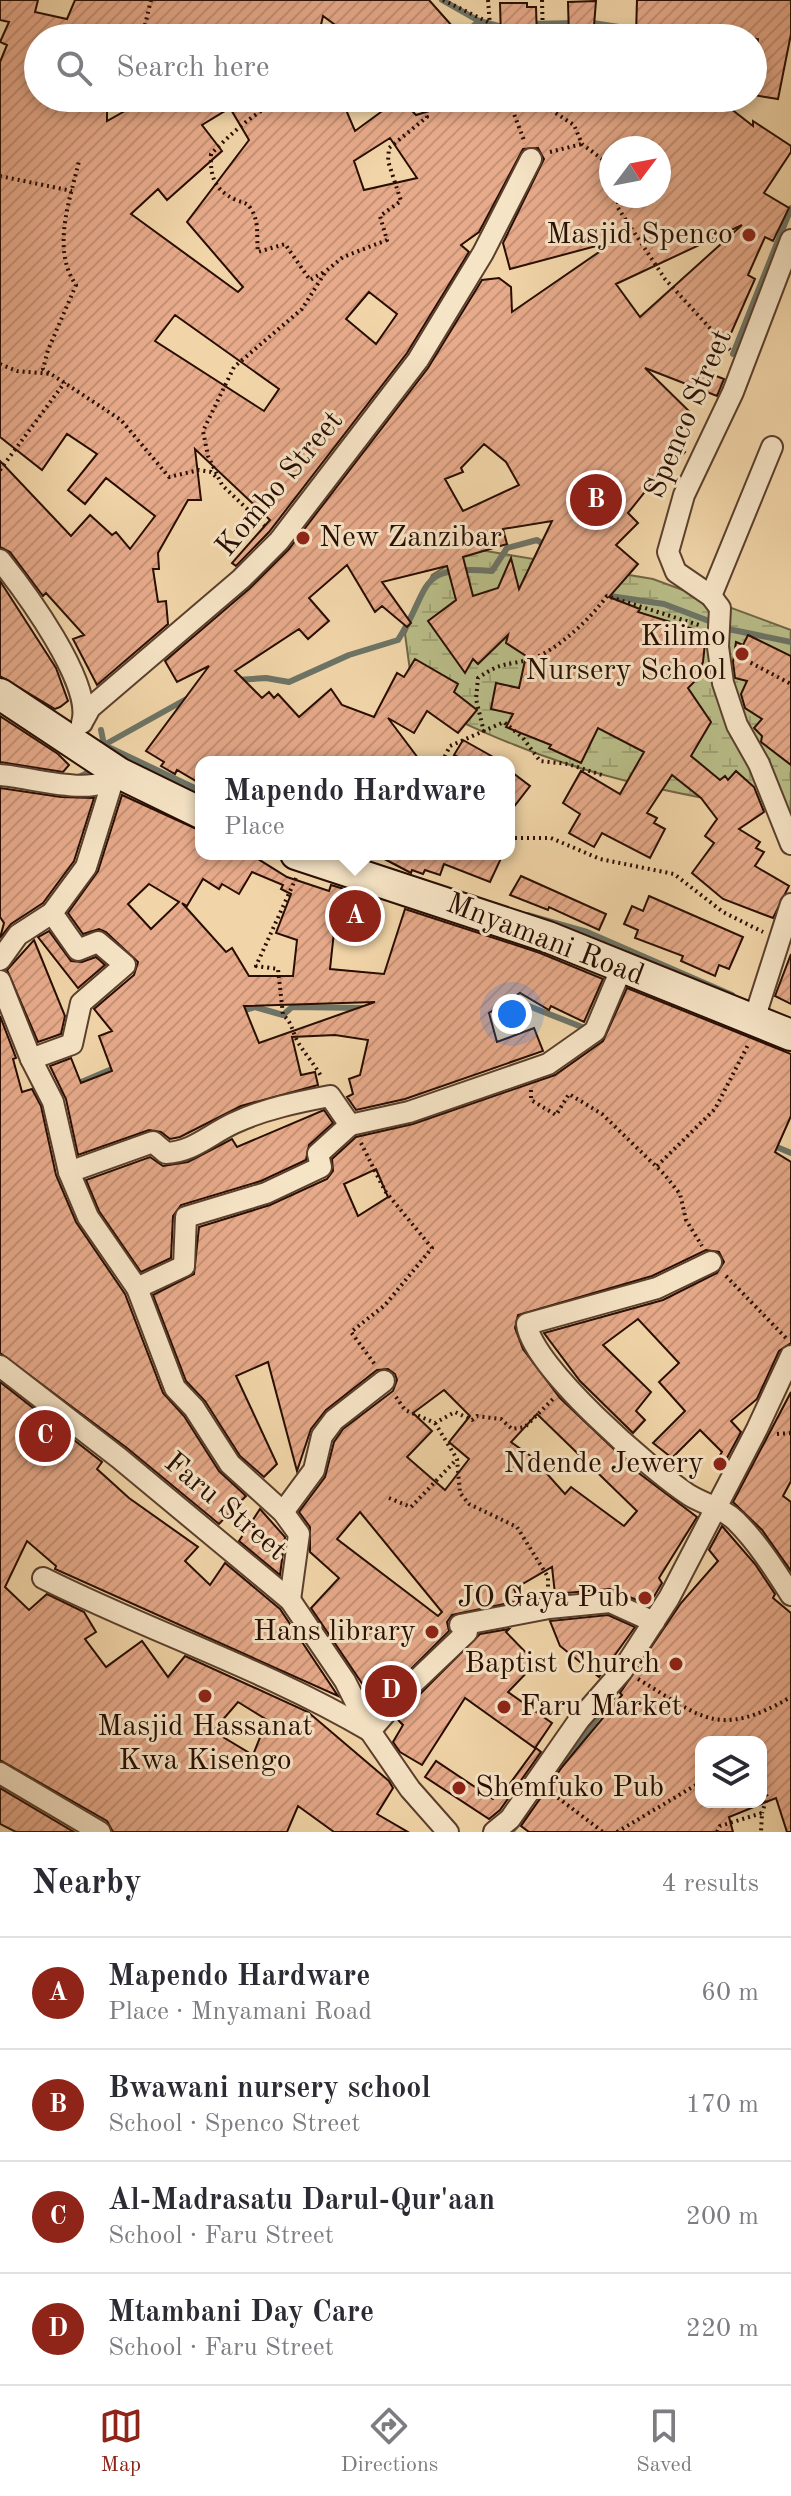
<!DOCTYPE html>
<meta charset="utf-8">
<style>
:root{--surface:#fff;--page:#f7f7f7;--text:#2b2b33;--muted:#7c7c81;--line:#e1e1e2;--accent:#8f2418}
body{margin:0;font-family:"Old Standard TT",serif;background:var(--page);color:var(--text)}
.controls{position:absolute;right:24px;bottom:24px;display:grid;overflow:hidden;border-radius:16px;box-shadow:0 4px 12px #0003}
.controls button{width:72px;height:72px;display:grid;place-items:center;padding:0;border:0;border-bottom:2px solid var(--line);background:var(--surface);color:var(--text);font:40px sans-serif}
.compass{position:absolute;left:599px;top:136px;width:72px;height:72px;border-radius:50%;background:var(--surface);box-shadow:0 4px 12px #0003;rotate:58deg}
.you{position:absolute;left:512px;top:1014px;width:28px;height:28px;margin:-20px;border:6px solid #fff;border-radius:50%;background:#1a73e8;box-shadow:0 0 0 12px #1a73e833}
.badge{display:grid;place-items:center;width:52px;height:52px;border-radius:50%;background:var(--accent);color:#fff;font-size:26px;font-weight:700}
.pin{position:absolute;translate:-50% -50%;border:4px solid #fff;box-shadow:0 2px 8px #0006}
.popup{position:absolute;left:195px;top:756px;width:320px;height:104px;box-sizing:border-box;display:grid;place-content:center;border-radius:16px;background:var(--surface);filter:drop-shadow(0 2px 6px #0005);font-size:26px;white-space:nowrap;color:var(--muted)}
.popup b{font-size:30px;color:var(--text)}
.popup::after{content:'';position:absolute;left:50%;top:100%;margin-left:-16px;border:16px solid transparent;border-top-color:var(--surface)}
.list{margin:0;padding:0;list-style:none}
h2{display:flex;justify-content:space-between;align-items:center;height:104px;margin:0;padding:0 32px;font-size:34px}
h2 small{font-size:26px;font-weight:400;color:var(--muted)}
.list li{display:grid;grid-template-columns:52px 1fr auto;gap:24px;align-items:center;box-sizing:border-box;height:112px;padding:0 32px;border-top:2px solid var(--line)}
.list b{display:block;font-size:30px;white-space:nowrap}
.list p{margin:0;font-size:26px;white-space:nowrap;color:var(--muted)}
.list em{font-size:26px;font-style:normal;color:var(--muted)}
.icon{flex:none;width:44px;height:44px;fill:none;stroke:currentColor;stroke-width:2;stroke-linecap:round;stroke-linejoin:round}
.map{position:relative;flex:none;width:791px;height:1832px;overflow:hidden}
.search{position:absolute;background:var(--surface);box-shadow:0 4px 12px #0003;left:24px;right:24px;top:24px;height:88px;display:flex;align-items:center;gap:20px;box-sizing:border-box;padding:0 28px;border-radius:44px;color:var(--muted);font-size:30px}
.sheet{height:552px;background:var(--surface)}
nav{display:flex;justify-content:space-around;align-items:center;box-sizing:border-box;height:112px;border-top:2px solid var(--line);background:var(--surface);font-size:22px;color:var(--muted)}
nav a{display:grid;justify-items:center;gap:4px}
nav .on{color:var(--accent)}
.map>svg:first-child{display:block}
.wetland{fill:url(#wetland-marsh);stroke:#706545;stroke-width:2}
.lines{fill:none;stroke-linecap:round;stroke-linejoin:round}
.stream{stroke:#6d7466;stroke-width:6}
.building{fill:url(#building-hatch);stroke:#280d02;stroke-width:2;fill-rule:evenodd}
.street-casing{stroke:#5a3f2c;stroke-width:24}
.secondary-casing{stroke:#280d02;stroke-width:34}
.path{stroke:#280d02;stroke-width:4;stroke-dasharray:2 4;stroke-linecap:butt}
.street{stroke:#f6e4c6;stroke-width:20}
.secondary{stroke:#f6e4c6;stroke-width:30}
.poi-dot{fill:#8f2418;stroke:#f6e4c6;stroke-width:3}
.labels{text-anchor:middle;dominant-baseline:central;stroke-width:6;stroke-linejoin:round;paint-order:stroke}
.poi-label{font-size:30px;fill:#280d02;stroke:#f6e4c6;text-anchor:end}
.street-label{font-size:30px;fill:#280d02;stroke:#f6e4c6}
</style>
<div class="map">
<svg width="791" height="1832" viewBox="0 0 791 1832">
<defs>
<pattern id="wetland-marsh" width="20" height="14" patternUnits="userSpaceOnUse" patternTransform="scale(2)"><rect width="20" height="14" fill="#b9bd88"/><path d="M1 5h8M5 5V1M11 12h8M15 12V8" fill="none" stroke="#9fa174"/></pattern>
<pattern id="building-hatch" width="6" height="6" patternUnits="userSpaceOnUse" patternTransform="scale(2)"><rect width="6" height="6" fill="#e7aa8a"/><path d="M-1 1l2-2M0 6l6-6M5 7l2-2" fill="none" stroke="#c69175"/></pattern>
</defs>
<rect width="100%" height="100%" fill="#f1d5a8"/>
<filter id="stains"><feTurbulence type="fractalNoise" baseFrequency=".0025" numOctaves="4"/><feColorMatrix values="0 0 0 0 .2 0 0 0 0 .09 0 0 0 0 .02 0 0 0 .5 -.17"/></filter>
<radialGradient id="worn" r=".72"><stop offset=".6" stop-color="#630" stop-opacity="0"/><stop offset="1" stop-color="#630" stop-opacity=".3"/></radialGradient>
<path class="wetland" d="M474 549 653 579 791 630V814C698 798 603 781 515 745 481 732 447 715 414 700L405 634 432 575Z"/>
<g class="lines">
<g class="stream">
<path d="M442 0 479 21 507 28"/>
<path d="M586 22 619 27 631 38"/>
<path d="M530 24 575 23"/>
<path d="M460 38 479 21"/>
<path d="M660 38H668"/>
<path d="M384 98H389"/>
<path d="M733 354 791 208"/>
<path d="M606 592 610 596 664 604 709 621"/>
<path d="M728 629 791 642"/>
<path d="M237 680 266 678 289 682 349 655 398 640C432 588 414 564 492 571L507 548 537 540 546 546"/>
<path d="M101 730 104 745"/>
<path d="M104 745 190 697"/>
<path d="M104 745 201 791"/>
<path d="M74 779 92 771"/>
<path d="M527 915 587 932 732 995"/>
<path d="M491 1008 526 1005 587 1029"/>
<path d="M238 1012 255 1007 283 1015 292 1007 366 1008"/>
<path d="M55 1099 65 1089 119 1066"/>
<path d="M772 1145 791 1153"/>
<path d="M555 1774 613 1697"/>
<path d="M511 1832 528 1812"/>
</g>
</g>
<g class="building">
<path d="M0 0H38L35 12 67 19 75 0H429L453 27 448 38H353L323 16 318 38H38V98H107V121L148 98H341L355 131 400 98 416 115 471 98H717L753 126V121L791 146V152L764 193 789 208 773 241 765 237 748 275 755 279 728 340 706 372 724 379 717 396 645 368 695 417 672 441 685 452 658 480 656 478 628 513 638 523 616 545 638 564 609 597 640 609 638 612 706 633 703 662 695 681 688 688 711 722 691 756 720 780 725 776 728 780 736 771 754 787 764 812 739 829 760 842 756 848 764 852 755 866 789 886 773 918 723 899 692 873 714 843 705 836 717 819 701 798 672 775 647 813 657 818 654 823 665 829 650 858 602 833 594 847 569 833 580 814 563 803 581 771 620 794 644 752 598 728 581 763 549 748 551 745 506 727 513 714 491 709 496 683 519 688 526 656 506 643 508 635 478 664 473 659 465 673 428 621 456 600 447 566 382 582 411 623 407 627 382 606 375 612 347 565 309 598 329 621 308 639 299 629 235 671 262 698 269 692 274 698 278 694 299 717 331 689 342 705 374 717 397 673 404 677 415 659 458 684 454 692 477 710 458 733 427 711 414 733 388 718 421 762H201V784L177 770 175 774 161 766 164 762 146 751 209 666 177 682 165 661 249 589 289 549 428 368 482 280 499 278 511 287 512 312 615 241 510 269 503 243 544 159 538 148 523 149 479 232 461 245 469 252 407 353 269 532 236 566 232 563 270 520 195 449 201 500H188L158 553 159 569H153L158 602 166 601 168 624 97 685 73 639 84 635 46 593 43 596 10 552 0 547V461L71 536 90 515 112 535 116 532 130 549 155 516 106 478 85 504 68 490 97 454 67 434 42 470 0 437V62L7 45 0 42 9 22 0 20ZM230 108 249 140 187 222 243 287 238 292 131 214 158 189 167 200 222 151 202 125ZM390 138 417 178 364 190 354 161ZM611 148H659V196H611ZM742 225 640 317 616 284ZM369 292 397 314 376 344 346 319ZM175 315 279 389 264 411 155 341ZM484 444 506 462 519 485 463 511 445 479 463 472 461 468ZM552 521 519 589 511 558 498 588 473 596 463 557 507 544 503 529Z"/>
<path d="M637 0H791V34L778 99 753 95 758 39 708 32 706 38 636 35Z"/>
<path d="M596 1 593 38H569L568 2Z"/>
<path d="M500 3H527V7H536L537 38H501Z"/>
<path d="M0 581 56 668 68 701 60 707 55 709 0 676Z"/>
<path d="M748 635 791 656V765L761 742 762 736 754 728 762 719 745 708 741 694 747 681 735 678 733 662 736 642 743 645Z"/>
<path d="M0 716 58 754 69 765 63 772 0 762Z"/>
<path d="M463 740 502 762H467L454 755Z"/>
<path d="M509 770 530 786 509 813Z"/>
<path d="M0 788 61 797 94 798 74 861 43 903 11 924 0 938 4 923 0 917Z"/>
<path d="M122 795 201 831V854H250L287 877 329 891 331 885 354 892 352 897 366 901 357 934 343 930 341 935 334 932 330 969 384 974 405 909 540 953 603 979 584 1022 551 1006 549 1010 520 993 489 1013 497 1042 534 1028 543 1051 405 1099 356 1110 347 1097 353 1094 349 1079 360 1075 368 1040 335 1035 292 1037 301 1075 315 1072 318 1085 241 1106 180 1137 170 1139 161 1132 149 1130 78 1155 66 1099 50 1066 71 1058 81 1083 112 1071 99 1036 112 1031 94 1009 134 975 138 962 106 932 99 929 83 934 68 913 98 871ZM252 872 283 885 281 889 291 894 276 933 297 940 293 976H249L232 948 226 952 182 903 187 906 203 879 219 889 222 884 239 894ZM149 884 179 902 151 929 128 904ZM375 1002 259 1043 244 1006Z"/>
<path d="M375 854H503L490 882 444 864 440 875 425 870 423 874 412 870 411 873Z"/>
<path d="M521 876 606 914 599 930 549 907 548 910 510 895Z"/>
<path d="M649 896 743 937 729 969 719 965 715 976 681 961 683 956 635 938 638 930 624 924 632 906 643 911Z"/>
<path d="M49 931 71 961 82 962 96 957 105 965 78 988 38 937Z"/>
<path d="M34 940 65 1016 61 1034 38 1042 7 970Z"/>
<path d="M791 954V1004L775 996Z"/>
<path d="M627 988 791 1054V1116L775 1152 791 1162V1343L779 1351 757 1399 731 1421 741 1432 720 1471 713 1466 722 1452 700 1430 672 1458 653 1443 685 1411 659 1382 679 1363 638 1319 603 1345 651 1392 636 1411 645 1420 633 1433 580 1381 544 1333 663 1300 717 1273 724 1262 719 1252 706 1250 652 1276 518 1315 515 1328 523 1349 560 1398 640 1474 697 1517 659 1578 662 1583 649 1605 610 1589 555 1594 552 1567 514 1589 519 1601 452 1615 447 1622 449 1631 378 1702 374 1701 311 1608 339 1578 310 1552V1527L299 1512 325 1477 334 1442 343 1429 393 1391 397 1380 395 1374 388 1369 377 1370 326 1410 311 1429 297 1471 268 1362 236 1376 277 1464 264 1477 240 1456 205 1401 186 1381 153 1295 194 1274 199 1227 270 1205 327 1179 333 1171 332 1159 356 1137 413 1124 555 1075 603 1041ZM376 1169 388 1197 358 1216 344 1184ZM444 1390 470 1416 449 1442 469 1459 445 1490 407 1457 432 1431 413 1413ZM537 1414 637 1511 624 1526 571 1487 565 1494 532 1457 511 1442ZM360 1512 442 1612 438 1616 337 1539Z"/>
<path d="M0 1016 16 1058 13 1059 22 1092 32 1089 41 1106 56 1175 76 1222 125 1294 163 1393 184 1416 219 1471 246 1496 219 1524 127 1448 0 1353Z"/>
<path d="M324 1110 333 1123 309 1145 306 1160 261 1181 181 1205 173 1216 171 1258 141 1272 99 1211 86 1180 150 1157 163 1166 188 1162 232 1139 237 1147Z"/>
<path d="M0 1382 102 1462 97 1469 129 1498 198 1547 185 1561 210 1585 225 1563 280 1609 338 1696 55 1569 56 1566 27 1541 5 1587 29 1610 47 1594 84 1612 96 1632 85 1639 106 1667 142 1641 168 1677 185 1656 308 1712 389 1781 393 1788 377 1814 408 1832H334L298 1806 287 1832H113L107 1821 0 1760ZM238 1702 267 1720 253 1755 213 1731Z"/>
<path d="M791 1392V1481L783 1496 791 1502V1571L762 1530 733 1502Z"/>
<path d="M260 1509 285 1537 280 1575 239 1541Z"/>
<path d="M722 1526 755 1564 775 1594 773 1598 791 1613V1832H787L776 1798 729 1817 733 1832H529L521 1826 562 1767 622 1695 620 1693 681 1603 718 1561 709 1550ZM701 1742H761V1802H701Z"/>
<path d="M608 1615 635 1627 599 1677 560 1646 550 1621Z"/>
<path d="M509 1629 506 1632 536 1663 508 1692 552 1723 535 1748 465 1698 422 1765 400 1752 393 1742 403 1725 397 1719 413 1701 480 1634Z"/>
<path d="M536 1748 541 1752 500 1810 489 1819 425 1777 436 1761 493 1799 500 1790 503 1793Z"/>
<path d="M0 1788 74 1832H16L0 1824Z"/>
</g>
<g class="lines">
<g class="street-casing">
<g id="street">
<path d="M791 240 733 392 684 495 668 552 676 572 711 596 720 608 718 647 723 683 737 725 759 764 791 844"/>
<path d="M0 560C24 590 94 684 82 723"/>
<path d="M711 596 772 447"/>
<path d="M84 719 90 708 241 579 279 541 418 360 483 253 531 159"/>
<path d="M0 775C28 776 98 800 119 773"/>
<path d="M0 960 18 935 52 913"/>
<path d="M0 981 31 1059 53 1102 69 1172 88 1217 137 1288 175 1388 194 1408 230 1464 283 1512 299 1534 290 1600"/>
<path d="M758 1023V1007L791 904"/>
<path d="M31 1059 72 1044 81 1003 125 965 98 942 78 950 52 913 86 867 113 780"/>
<path d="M69 1172 153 1142 166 1153C193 1152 210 1134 234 1123 264 1109 298 1102 330 1096L350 1125 409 1112 548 1064 595 1031 622 967"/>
<path d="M711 1262 657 1288 527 1324C531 1366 651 1470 689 1495 705 1505 722 1507 736 1521 758 1543 775 1570 791 1595"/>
<path d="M137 1288 184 1266 186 1217 266 1193 321 1167 318 1154 350 1125"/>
<path d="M0 1366 119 1458 290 1600 345 1681 370 1731 410 1789 448 1832"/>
<path d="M283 1512 314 1470 322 1436 334 1420 384 1381"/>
<path d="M43 1578C151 1632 267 1670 370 1731L404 1692 467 1632 460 1625 549 1608 610 1602 654 1622"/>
<path d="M0 1773 100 1832"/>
<path d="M494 1832 510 1819 579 1720 622 1671 669 1598 757 1429 791 1356"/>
</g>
</g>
<g class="secondary-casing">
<g id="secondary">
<path d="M0 694 119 773 201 813"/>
<path d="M296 854 548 937 791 1035"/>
</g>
</g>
<g class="path">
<path d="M151 0 145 25 169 38"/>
<path d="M443 0 488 22"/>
<path d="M488 0 491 38"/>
<path d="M542 0 543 38"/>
<path d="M288 98C258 108 233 132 211 154 210 176 214 190 236 200 243 203 247 202 251 209 260 223 256 237 258 252L285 244 310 280 324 272"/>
<path d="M292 98 302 102 316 98"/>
<path d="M376 98 386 104 395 98"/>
<path d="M508 98 525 143"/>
<path d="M548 98 551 110 574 125 582 144 602 159 611 153"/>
<path d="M621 148 631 142 638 148"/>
<path d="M550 152 582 144"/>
<path d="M0 176 72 191"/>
<path d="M618 196V208L665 279 730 350"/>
<path d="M0 364 17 371 51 374 121 420 169 477 199 470 211 472 216 477"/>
<path d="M49 373 43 369 48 350 76 285C51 249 70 200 79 161"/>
<path d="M0 470 65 382"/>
<path d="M265 526 222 485 208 456 203 431 234 367 302 309 326 271 343 257 387 240 380 216 401 201 388 161 389 148 427 117 416 98"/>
<path d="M740 657 791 684"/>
<path d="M484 732 476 699 478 678C502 661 507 666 531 659 557 651 591 618 607 596L699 625"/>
<path d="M442 762 450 746 504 722 523 738 540 761 568 764 605 776"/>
<path d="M509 838H551L600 859 674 874 723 912 763 932"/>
<path d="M296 878 256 966 278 969 283 1015C293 1023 292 1033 299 1044 306 1055 314 1064 321 1076"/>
<path d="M531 1090V1100L556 1115 569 1094 602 1114 664 1174 680 1194 686 1220 702 1246"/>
<path d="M361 1143 385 1191 432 1248 385 1305 351 1332 376 1366"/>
<path d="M657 1166 715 1109 748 1045"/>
<path d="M726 1276 786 1338"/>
<path d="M396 1397 405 1410 435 1423 455 1412 472 1420 477 1416 501 1419 512 1429 525 1427 553 1399"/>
<path d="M435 1423 457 1459 460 1493 469 1504 517 1527 548 1577V1588"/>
<path d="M777 1434 791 1433"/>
<path d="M389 1498 411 1507 456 1460"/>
<path d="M638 1679C703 1718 718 1739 791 1697"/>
<path d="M761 1784 767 1797 762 1813"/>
<path d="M553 1794 603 1832"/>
<path d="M617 1832 701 1782"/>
<path d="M717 1832 720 1826 762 1813 761 1832"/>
</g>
<use href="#street" class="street"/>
<use href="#secondary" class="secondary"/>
</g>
<g class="poi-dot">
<circle cx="749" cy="235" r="8"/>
<circle cx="303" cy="538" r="8"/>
<circle cx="742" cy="654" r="8"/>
<circle cx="720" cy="1464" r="8"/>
<circle cx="645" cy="1598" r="8"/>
<circle cx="432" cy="1632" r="8"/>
<circle cx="676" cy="1664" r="8"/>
<circle cx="205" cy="1696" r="8"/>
<circle cx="504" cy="1707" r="8"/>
<circle cx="459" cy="1788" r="8"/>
</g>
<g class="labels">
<g class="poi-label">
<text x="733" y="235">Masjid Spenco</text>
<text x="319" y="538" text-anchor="start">New Zanzibar</text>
<text x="726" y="637">Kilimo<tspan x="726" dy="34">Nursery School</tspan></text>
<text x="704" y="1464">Ndende Jewery</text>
<text x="629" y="1598">JO Gaya Pub</text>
<text x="416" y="1632">Hans library</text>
<text x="660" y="1664">Baptist Church</text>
<text x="520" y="1707" text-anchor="start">Faru Market</text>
<text x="205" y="1727" text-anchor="middle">Masjid Hassanat<tspan x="205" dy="34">Kwa Kisengo</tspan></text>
<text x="475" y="1788" text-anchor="start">Shemfuko Pub</text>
</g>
<g class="street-label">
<text transform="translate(689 414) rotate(-67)">Spenco Street</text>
<text transform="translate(280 484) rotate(-50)">Kombo Street</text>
<text transform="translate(545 940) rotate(21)">Mnyamani Road</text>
<text transform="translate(225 1507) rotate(40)">Faru Street</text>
</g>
</g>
<rect width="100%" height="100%" filter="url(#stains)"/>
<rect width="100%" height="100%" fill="url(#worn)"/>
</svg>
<div class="controls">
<button><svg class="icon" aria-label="layers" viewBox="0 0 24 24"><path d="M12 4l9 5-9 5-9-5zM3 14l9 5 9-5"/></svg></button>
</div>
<svg class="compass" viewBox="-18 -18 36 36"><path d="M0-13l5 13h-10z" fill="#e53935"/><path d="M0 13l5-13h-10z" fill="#7c7c81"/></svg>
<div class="you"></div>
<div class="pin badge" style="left:355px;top:916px">A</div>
<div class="popup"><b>Mapendo Hardware</b>Place</div>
<div class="pin badge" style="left:596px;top:500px">B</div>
<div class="pin badge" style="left:45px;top:1436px">C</div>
<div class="pin badge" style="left:391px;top:1691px">D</div>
<div class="search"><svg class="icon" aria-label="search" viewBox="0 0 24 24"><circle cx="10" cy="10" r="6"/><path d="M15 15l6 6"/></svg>Search here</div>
</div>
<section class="sheet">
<h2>Nearby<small>4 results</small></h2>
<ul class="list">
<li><span class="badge">A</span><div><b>Mapendo Hardware</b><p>Place · Mnyamani Road</p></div><em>60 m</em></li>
<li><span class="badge">B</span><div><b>Bwawani nursery school</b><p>School · Spenco Street</p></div><em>170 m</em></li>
<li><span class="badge">C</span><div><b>Al-Madrasatu Darul-Qur'aan</b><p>School · Faru Street</p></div><em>200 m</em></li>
<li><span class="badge">D</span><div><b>Mtambani Day Care</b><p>School · Faru Street</p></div><em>220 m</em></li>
</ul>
</section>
<nav>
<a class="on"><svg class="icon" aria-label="map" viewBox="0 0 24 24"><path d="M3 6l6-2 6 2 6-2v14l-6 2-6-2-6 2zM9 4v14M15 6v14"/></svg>Map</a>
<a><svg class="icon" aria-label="directions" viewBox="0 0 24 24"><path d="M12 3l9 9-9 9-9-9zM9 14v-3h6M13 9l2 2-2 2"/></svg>Directions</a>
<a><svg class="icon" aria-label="saved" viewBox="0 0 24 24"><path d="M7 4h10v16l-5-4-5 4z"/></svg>Saved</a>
</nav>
